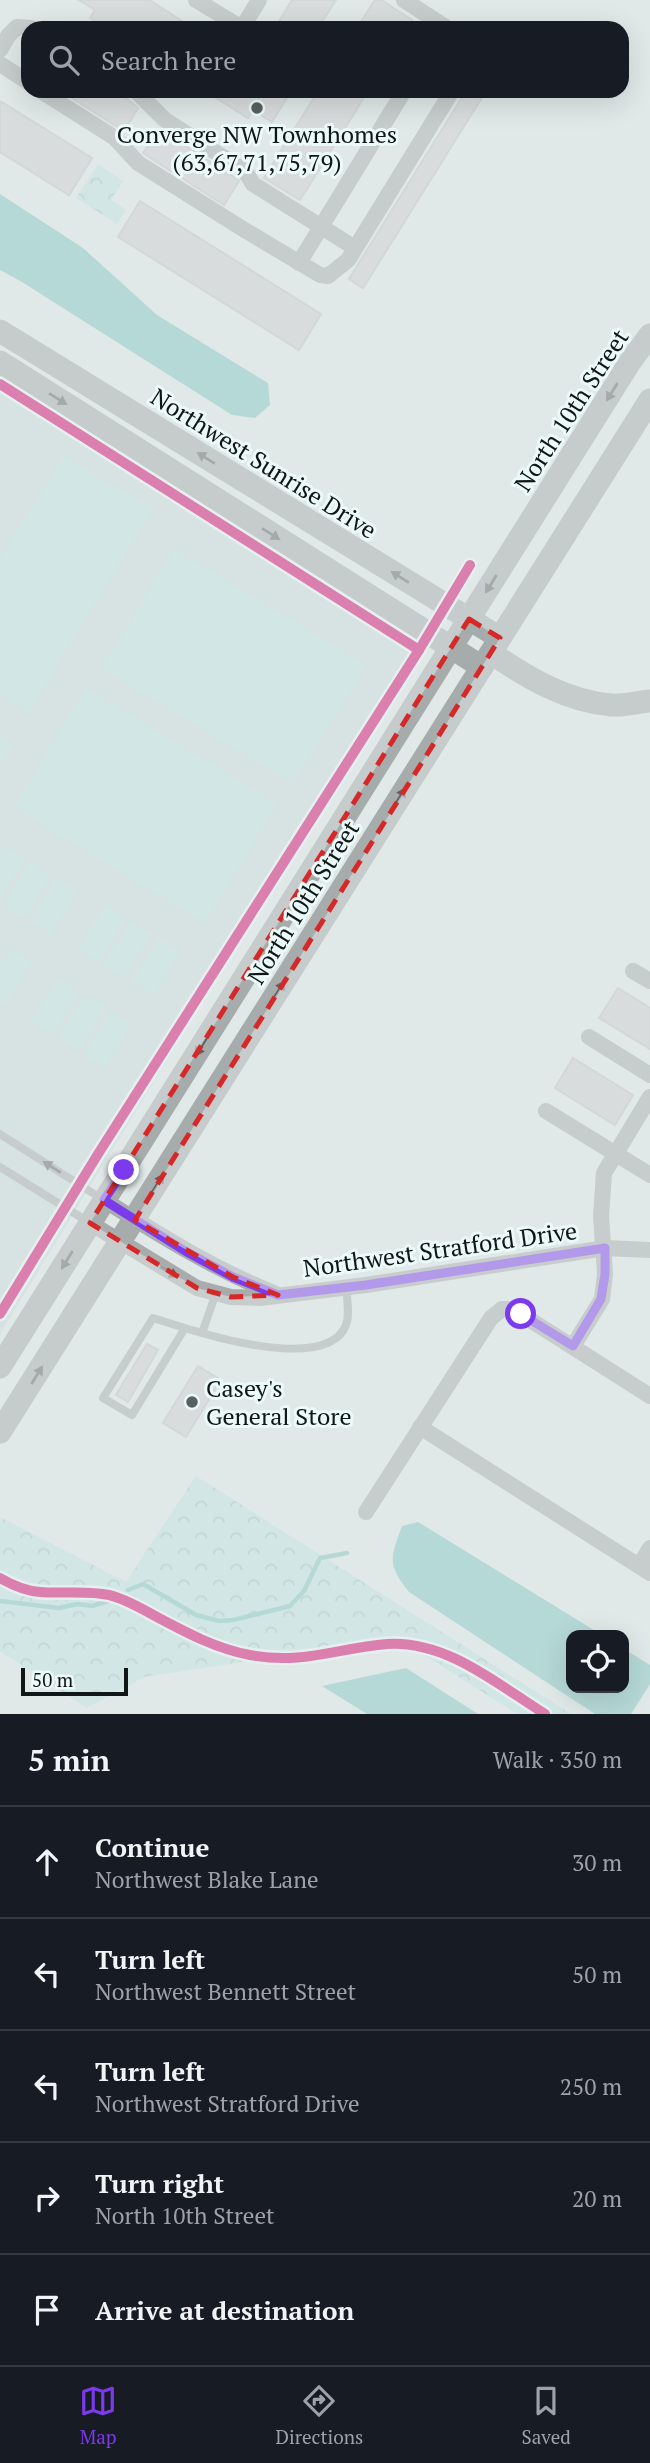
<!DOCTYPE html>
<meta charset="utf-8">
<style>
:root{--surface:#171b24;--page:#20242c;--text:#f1f3f6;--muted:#9ea1a6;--line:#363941;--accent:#7c3aed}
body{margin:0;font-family:"PT Serif",serif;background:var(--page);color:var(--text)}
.controls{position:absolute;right:21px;bottom:21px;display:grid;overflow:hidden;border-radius:14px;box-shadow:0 7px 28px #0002}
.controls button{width:63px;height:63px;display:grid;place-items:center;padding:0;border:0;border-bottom:2px solid var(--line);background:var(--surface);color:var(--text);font:35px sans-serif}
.scale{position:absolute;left:21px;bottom:18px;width:107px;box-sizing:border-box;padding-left:7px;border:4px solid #111616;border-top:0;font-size:19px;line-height:24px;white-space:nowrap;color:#111616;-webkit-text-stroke:5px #ebfaf8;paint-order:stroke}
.stop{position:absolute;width:21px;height:21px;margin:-16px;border:5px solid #7c3aed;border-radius:50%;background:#fff}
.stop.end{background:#7c3aed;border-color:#fff;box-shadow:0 2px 7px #0008}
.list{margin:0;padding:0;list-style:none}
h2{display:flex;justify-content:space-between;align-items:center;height:91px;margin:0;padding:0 28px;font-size:30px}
h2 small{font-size:23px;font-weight:400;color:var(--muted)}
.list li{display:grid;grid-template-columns:46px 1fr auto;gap:21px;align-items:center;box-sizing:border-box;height:112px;padding:0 28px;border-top:2px solid var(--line)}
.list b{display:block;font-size:26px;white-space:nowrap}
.list p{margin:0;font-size:23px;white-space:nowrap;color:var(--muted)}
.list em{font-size:23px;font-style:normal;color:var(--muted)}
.icon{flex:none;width:38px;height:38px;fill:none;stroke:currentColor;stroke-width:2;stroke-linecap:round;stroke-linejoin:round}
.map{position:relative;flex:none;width:650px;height:1714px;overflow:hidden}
.search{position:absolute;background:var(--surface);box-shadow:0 7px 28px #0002;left:21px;right:21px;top:21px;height:77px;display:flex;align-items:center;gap:18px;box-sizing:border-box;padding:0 24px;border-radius:21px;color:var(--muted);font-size:26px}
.sheet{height:651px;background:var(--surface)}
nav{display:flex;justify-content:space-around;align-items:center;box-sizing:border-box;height:98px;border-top:2px solid var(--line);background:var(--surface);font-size:19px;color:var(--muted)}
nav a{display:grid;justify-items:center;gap:4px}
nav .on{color:var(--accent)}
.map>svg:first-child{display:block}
.built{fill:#ccdddc}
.park{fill:url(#park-crowns)}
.pitch{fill:#bfe5e2}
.water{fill:#82c8c4}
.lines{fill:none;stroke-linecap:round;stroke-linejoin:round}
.stream{stroke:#82c8c4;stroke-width:4.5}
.building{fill:#cecfd0;stroke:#c2c3c4;stroke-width:2}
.lane{stroke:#a9acac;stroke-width:8}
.street{stroke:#a9acac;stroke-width:16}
.secondary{stroke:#a6acab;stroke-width:23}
.cycleway-casing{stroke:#ebfaf8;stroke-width:15}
.cycleway{stroke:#d6006c;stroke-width:10}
.oneway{fill:#5c6160}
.oneway2{fill:#5d6161}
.route{stroke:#7c3aed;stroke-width:9}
.marked{fill:none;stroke:#d62828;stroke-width:5;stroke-dasharray:14 9;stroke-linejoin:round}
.poi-dot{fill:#596060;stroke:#ebfaf8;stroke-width:2.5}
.labels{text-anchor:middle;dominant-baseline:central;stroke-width:6;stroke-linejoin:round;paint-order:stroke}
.poi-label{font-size:24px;fill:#111616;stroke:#ebfaf8}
.street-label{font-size:24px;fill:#111616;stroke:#ebfaf8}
</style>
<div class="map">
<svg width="650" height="1714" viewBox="0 0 650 1714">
<defs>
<pattern id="park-crowns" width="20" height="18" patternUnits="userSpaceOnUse" patternTransform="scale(1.75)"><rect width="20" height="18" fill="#bfe5e2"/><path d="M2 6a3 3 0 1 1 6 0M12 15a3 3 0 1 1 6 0" fill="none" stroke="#a3c4c1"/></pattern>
</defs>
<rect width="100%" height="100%" fill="#e0e8e8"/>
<path class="built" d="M0 387 417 650 0 1334Z"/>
<g class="park">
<path d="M98 164 123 181 111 200 126 210 117 224 76 198Z"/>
<path d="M196 1476 571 1714H517L394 1636 376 1642 144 1677 87 1708 0 1651V1517L126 1582Z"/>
</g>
<g class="pitch">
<path d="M63 457 153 509 28 712 0 694V559Z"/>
<path d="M174 549 366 665 293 784 102 668Z"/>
<path d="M86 688 277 804 205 923 14 807Z"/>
<path d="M0 735 14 744 0 765Z"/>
<path d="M3 845 25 859 0 898V851Z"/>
<path d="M30 862 52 875 25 918 3 905Z"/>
<path d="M57 878 78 891 51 934 30 920Z"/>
<path d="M105 905 126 919 99 962 78 948Z"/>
<path d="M130 922 151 935 124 978 103 965Z"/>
<path d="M159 938 180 952 153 995 132 981Z"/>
<path d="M11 949 32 962 5 1005 0 1002V966Z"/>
<path d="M58 978 79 992 52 1034 31 1021Z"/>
<path d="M85 995 106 1008 79 1051 58 1037Z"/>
<path d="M111 1011 132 1024 105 1067 84 1054Z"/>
</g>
<g class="water">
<path d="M0 194 83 248 157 315 268 383 270 405 255 418 232 415 22 282 0 270Z"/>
<path d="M418 1522 602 1635H571V1688H624V1649L650 1665V1684L631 1714H595L409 1592C387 1564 390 1559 402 1526Z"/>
<path d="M406 1668 478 1714H367L322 1686Z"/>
</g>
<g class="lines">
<g class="stream">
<path d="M128 1590 143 1584 196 1615 219 1621 233 1620 290 1606 304 1591 320 1558 347 1553"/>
<path d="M0 1601 59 1608 77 1604 92 1606 108 1601"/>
</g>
</g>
<g class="building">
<path d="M79 0H149L182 21 177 28H106L90 18 95 10Z"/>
<path d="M292 0H336L318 28H275Z"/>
<path d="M375 0H381L412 20 407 28H357Z"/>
<path d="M61 91H117L138 108 124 131Z"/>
<path d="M205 91H291L272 122 253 110 248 118Z"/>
<path d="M318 91H368L300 200 264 178Z"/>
<path d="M466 91H486L363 288 349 279Z"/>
<path d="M0 101 92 158 69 195 0 152Z"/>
<path d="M159 129 237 179 239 181 224 205 143 153Z"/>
<path d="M140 201 321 314 299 350 118 237Z"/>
<path d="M618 988 650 1008V1049L599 1018Z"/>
<path d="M573 1058 633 1095 615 1125 555 1088Z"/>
<path d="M147 1344 158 1350 128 1402 116 1395Z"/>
<path d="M198 1366 221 1380 186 1437 163 1423Z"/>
</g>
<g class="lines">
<g class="lane">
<path d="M0 1134 102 1199"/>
<path d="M0 1167 90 1223"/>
<path d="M185 1328 153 1318 103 1398 132 1415 185 1328 202 1333 216 1293"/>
<path d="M202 1333C233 1342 330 1367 346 1325 350 1314 347 1299 346 1287"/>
</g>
<g class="street">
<path d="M196 0 242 28"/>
<path d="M404 0 447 28"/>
<path d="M242 28 259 0"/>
<path d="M0 50 8 36 17 27 31 28"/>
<path d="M0 64 28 82"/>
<path d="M41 91 115 138 138 163 243 229 320 275 328 276 348 260 452 91"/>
<path d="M136 91 165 120 245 171 253 184 355 248"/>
<path d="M299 263 404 91"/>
<path d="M633 971 650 981"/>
<path d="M589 1037 650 1075"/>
<path d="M546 1111 650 1175"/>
<path d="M104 1200C161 1236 214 1269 276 1294"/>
<path d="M90 1223 197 1288 231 1297 260 1298 366 1285 605 1248 650 1250"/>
<path d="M573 1346 602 1299 605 1274 601 1216 604 1173 650 1097"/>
<path d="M420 1427 650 1573"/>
<path d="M366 1512 491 1318 502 1309H513L650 1396"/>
<path d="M639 1566 650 1548"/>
</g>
<g class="secondary">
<path d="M0 331 500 638"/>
<path d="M0 362 482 667"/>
<path d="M491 653C528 678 566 701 611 705 624 706 638 702 650 701"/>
<path d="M0 1367 630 362 650 335"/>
<path d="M0 1432 650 400"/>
</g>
<g class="cycleway-casing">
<g id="cycleway">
<path d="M0 384 419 650"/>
<path d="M0 1314 98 1154 419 650 470 565"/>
<path d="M0 1578C12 1585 26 1591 40 1592 63 1594 86 1590 109 1595 126 1599 142 1609 157 1617 187 1633 217 1649 250 1655 303 1665 337 1648 387 1644 446 1640 497 1684 545 1714"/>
</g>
</g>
<use href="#cycleway" class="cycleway"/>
</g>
<defs><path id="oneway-solid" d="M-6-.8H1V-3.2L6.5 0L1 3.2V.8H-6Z" transform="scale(1.75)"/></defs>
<g class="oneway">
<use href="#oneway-solid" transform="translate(612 392) rotate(122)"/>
<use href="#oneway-solid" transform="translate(58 399) rotate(32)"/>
<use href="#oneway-solid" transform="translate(206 458) rotate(-148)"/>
<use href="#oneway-solid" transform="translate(271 534) rotate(32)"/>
<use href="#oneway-solid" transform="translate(400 577) rotate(-148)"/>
<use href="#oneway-solid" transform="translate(491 584) rotate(122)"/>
<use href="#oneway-solid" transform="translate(400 797) rotate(-58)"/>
<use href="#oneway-solid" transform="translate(279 990) rotate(-58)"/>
<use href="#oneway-solid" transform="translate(201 1047) rotate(122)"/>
<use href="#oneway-solid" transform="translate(158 1183) rotate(-58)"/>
<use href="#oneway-solid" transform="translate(67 1260) rotate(122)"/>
<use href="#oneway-solid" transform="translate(37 1375) rotate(-58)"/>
</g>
<g class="oneway2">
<use href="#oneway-solid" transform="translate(52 1167) rotate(-148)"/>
<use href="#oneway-solid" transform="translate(169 1272) rotate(29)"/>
</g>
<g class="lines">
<path class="route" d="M124 1170 104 1200 185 1251 233 1277 278 1295 366 1285 605 1248V1274L601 1299 573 1346 521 1314"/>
</g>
<path d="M0 0H650V1714H0ZM469 619 500 638 135 1220 233 1277 278 1295 231 1297 197 1288 90 1223Z" fill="#e0e8e8" fill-opacity=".55" fill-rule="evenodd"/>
<path class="marked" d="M469 619 500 638 135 1220 233 1277 278 1295 231 1297 197 1288 90 1223Z"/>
<g class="poi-dot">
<circle cx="257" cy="108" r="7"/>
<circle cx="192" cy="1402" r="7"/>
</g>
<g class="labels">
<g class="poi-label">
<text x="257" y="134">Converge NW Townhomes<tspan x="257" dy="28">(63,67,71,75,79)</tspan></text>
<text x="206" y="1388" text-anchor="start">Casey's<tspan x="206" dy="28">General Store</tspan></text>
</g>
<g class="street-label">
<text transform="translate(571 410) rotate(-57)">North 10th Street</text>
<text transform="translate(264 463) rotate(32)">Northwest Sunrise Drive</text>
<text transform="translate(303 902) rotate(-58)">North 10th Street</text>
<text transform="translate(440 1249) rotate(-8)">Northwest Stratford Drive</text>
</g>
</g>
</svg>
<div class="controls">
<button><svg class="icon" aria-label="locate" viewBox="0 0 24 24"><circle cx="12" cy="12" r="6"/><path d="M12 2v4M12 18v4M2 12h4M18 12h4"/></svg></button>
</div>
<div class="scale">50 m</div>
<div class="stop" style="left:521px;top:1314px"></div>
<div class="stop end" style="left:124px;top:1170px"></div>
<div class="search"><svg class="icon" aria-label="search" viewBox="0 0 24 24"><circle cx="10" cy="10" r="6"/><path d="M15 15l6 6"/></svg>Search here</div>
</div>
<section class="sheet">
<h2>5 min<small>Walk · 350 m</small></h2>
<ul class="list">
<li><svg class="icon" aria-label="ahead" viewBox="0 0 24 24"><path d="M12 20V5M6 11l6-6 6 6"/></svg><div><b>Continue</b><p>Northwest Blake Lane</p></div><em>30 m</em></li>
<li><svg class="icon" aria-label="left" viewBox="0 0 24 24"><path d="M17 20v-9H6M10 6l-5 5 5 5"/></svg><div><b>Turn left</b><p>Northwest Bennett Street</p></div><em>50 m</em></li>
<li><svg class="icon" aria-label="left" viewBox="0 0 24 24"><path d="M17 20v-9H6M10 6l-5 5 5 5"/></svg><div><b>Turn left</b><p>Northwest Stratford Drive</p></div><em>250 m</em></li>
<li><svg class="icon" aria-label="right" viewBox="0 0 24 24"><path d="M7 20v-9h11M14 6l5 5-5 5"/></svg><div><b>Turn right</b><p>North 10th Street</p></div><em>20 m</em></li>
<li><svg class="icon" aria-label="arrive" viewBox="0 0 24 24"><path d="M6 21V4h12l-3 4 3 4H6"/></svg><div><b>Arrive at destination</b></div></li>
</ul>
</section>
<nav>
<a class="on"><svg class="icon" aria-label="map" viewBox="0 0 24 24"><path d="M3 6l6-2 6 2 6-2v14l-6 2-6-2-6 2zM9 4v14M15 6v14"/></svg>Map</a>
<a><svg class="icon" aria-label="directions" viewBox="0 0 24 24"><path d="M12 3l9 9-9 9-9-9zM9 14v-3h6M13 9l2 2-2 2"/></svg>Directions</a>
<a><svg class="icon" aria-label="saved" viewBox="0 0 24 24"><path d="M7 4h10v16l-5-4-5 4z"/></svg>Saved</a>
</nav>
